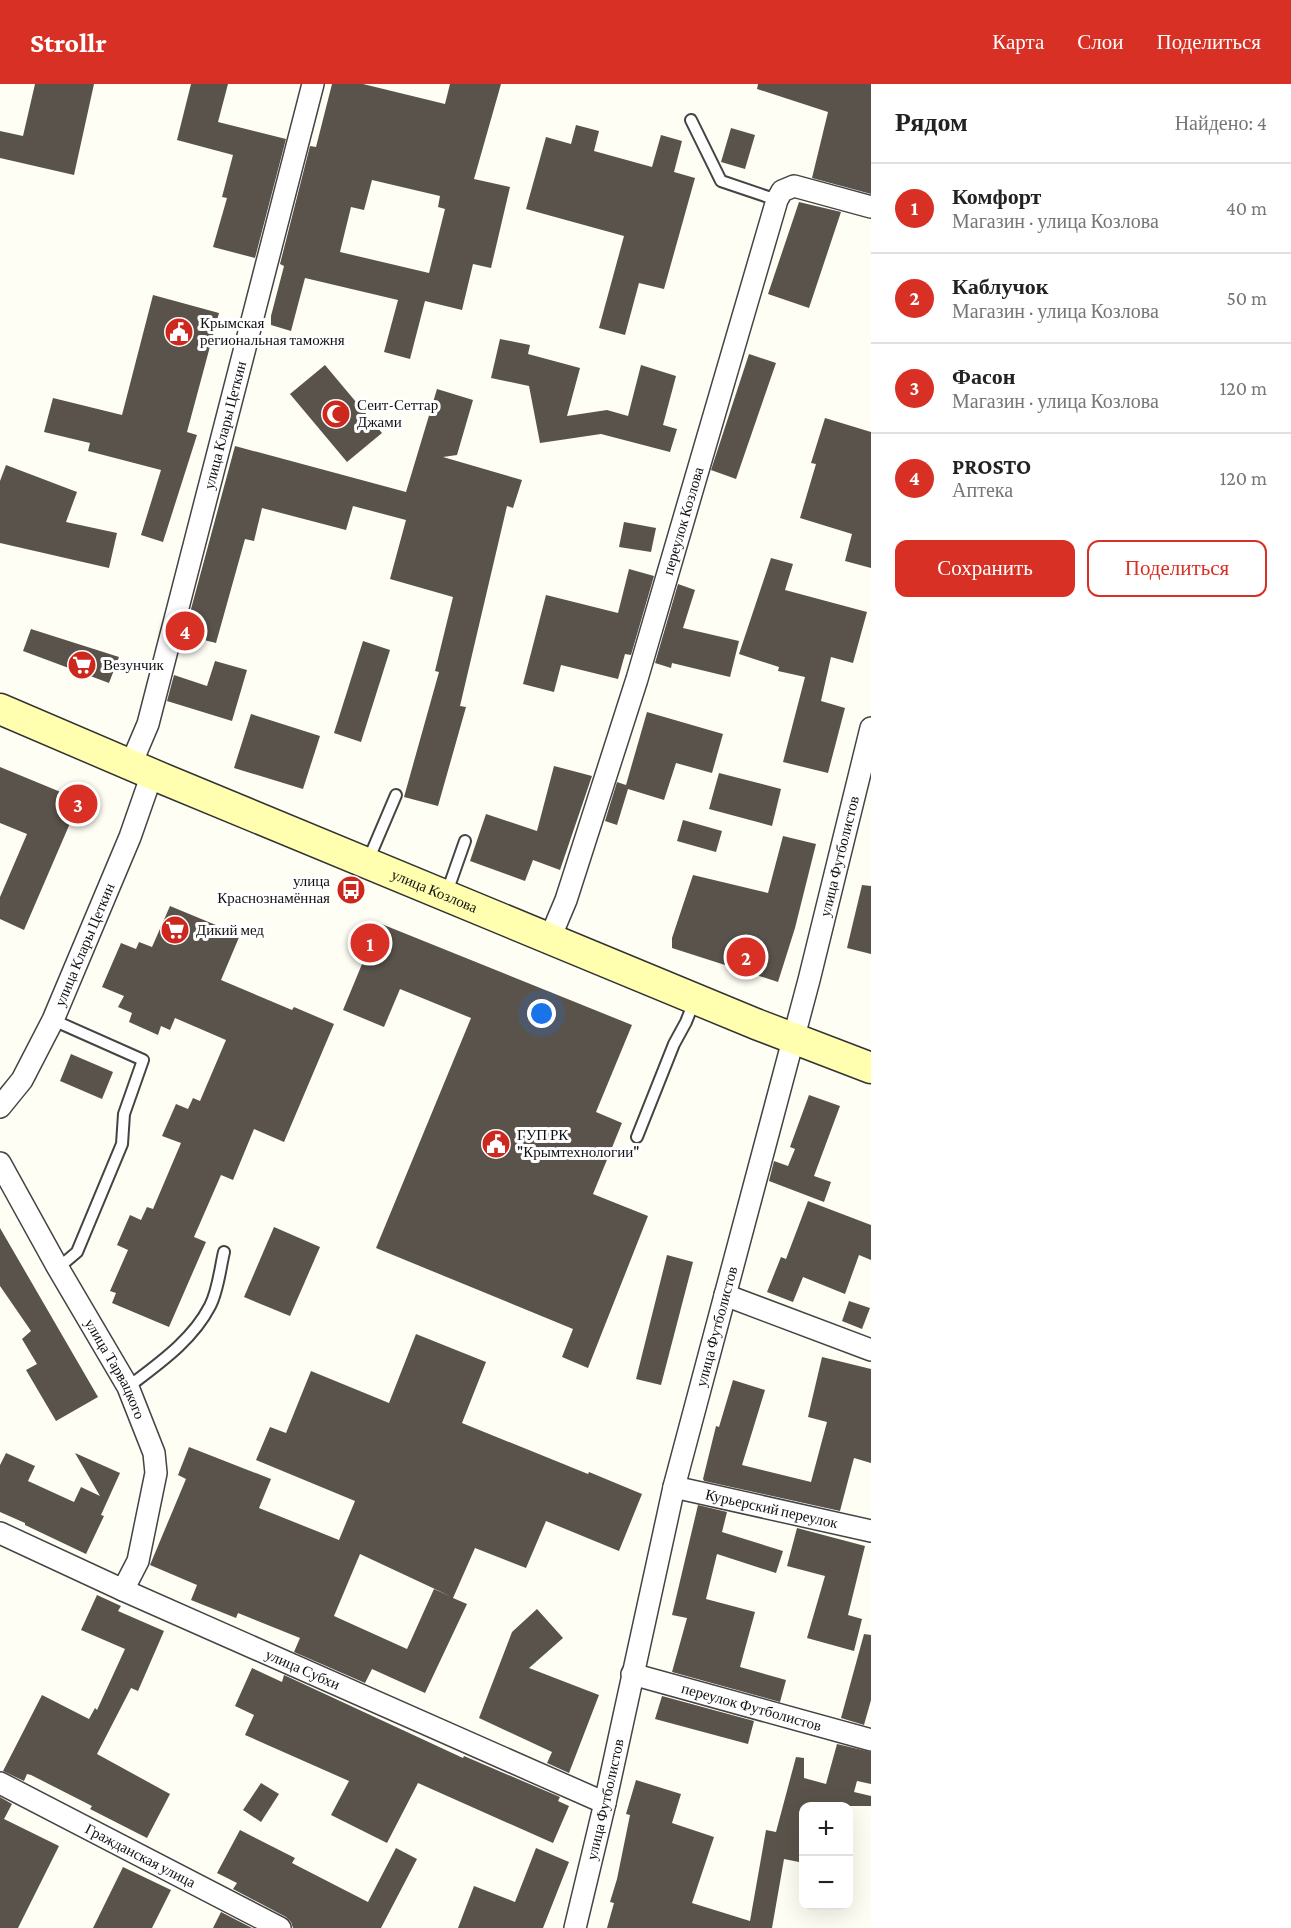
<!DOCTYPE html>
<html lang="ru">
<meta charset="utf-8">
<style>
:root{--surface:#fff;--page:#f6f6f6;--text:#222;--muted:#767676;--line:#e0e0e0;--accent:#d93025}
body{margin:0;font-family:"Crimson Pro",serif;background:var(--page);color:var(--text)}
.controls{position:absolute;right:18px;bottom:18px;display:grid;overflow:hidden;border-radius:12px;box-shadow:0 6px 24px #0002}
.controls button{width:54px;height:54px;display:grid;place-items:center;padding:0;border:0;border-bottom:2px solid var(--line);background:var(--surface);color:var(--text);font:30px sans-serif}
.you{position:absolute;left:542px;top:930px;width:21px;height:21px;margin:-15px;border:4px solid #fff;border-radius:50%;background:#1a73e8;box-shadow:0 0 0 9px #1a73e833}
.badge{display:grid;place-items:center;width:39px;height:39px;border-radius:50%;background:var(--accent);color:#fff;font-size:20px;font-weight:700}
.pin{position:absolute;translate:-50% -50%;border:3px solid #fff;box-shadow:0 2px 6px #0006}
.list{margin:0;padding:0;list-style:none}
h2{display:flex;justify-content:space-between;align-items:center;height:78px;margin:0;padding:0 24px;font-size:26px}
h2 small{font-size:20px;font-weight:400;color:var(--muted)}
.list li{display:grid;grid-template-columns:39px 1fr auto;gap:18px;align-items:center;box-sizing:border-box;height:90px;padding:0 24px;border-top:2px solid var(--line)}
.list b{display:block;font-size:22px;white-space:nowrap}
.list p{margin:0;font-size:20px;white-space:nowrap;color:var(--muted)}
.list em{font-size:20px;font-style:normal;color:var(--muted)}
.actions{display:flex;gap:12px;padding:18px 24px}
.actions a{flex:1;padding:14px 0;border:2px solid var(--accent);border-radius:12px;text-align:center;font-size:21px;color:var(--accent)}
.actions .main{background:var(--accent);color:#fff}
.map{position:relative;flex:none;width:871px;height:1844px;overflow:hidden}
header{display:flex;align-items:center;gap:36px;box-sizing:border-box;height:84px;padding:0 30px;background:var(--accent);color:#fff}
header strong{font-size:28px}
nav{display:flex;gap:33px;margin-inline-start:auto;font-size:21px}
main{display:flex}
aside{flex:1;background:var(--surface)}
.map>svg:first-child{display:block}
.building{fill:#5a534c;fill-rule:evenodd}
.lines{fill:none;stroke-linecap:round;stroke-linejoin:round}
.lane-casing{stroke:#444;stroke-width:14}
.street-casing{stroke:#444;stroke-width:24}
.secondary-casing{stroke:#333;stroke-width:33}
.lane{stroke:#fff;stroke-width:10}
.street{stroke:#fff;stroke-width:21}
.secondary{stroke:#ffffaf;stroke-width:30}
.labels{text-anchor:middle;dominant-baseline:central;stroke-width:6;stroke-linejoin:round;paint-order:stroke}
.poi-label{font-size:15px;fill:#111;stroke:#fff;text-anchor:start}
.street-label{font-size:15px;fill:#111;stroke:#fff}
</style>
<header>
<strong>Strollr</strong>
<nav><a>Карта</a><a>Слои</a><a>Поделиться</a></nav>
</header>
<main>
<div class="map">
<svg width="871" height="1844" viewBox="0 0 871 1844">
<rect width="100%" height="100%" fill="#fffef4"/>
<g class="building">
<path d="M35 0H94L74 91 0 74V47L23 52Z"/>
<path d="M191 0H228L218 38 286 55 255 174 213 163 227 114 222 113 233 71 177 56Z"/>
<path d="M332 0H363L445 20 450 0H501L474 95 510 103 491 184 473 180 462 226 425 217 410 275 384 268 398 216 305 194 291 247 271 241V232L284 182 280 180 310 62 316 63ZM372 96 440 112 438 123 445 125 429 189 340 168 351 123 364 126Z"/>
<path d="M758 0H871V110L812 94 828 28 757 5Z"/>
<path d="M576 41 599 47 594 67 652 83 661 51 682 57 674 88 695 94 664 205 639 199 625 251 599 244 624 152 526 125 546 53 571 60Z"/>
<path d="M731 44 755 51 745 85 721 78Z"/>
<path d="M799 118 841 128 809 224 768 210Z"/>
<path d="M153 211 219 229 187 348 197 351 163 458 141 451 161 386 88 367 90 359 44 348 53 314 122 331Z"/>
<path d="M500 255 530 261 528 270 580 284 567 332 607 326 628 332 641 281 676 292 663 341 677 345 670 368 601 350 540 359 529 302 491 294Z"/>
<path d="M749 270 776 279 736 395 711 386Z"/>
<path d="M325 281 382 349 347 378 290 310Z"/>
<path d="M437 305 473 316 457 371 443 373 522 396 513 424 507 422 460 622 466 623 438 722 404 713 439 588 435 587 453 513 390 495 406 436 353 422 346 446 262 424 254 457 245 455 216 559 184 551 235 362 406 408Z"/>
<path d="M825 334 871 348V484L845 477 852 450 800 434 816 380 811 379Z"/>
<path d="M6 381 77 408 66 438 117 449 109 484 0 459V397Z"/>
<path d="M624 438 656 444 651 468 619 463Z"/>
<path d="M771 474 793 480 785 506 867 528 853 579 831 573 821 617 845 624 828 689 783 678 805 593 778 587 779 583 739 570Z"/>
<path d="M629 485 654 492 631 571 625 570 618 595 561 581 554 608 523 600 546 511 618 529Z"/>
<path d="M678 500 695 506 683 544 739 557 730 593 672 579 671 584 655 579Z"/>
<path d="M31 545 119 573 109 599 23 567Z"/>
<path d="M363 557 390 566 361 658 334 649Z"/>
<path d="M215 577 247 586 232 637 167 617 174 591 207 602Z"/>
<path d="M647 628 723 650 712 689 676 679 664 716 628 705 617 741 605 737 617 698 626 701Z"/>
<path d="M251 630 320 652 303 705 234 684Z"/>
<path d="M554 682 592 692 560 786 533 776 525 797 470 777 486 730 537 747Z"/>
<path d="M0 683 80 716 24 846 0 835V813L27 750 0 739Z"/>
<path d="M719 689 781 705 772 742 709 725Z"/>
<path d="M683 736 722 747 716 768 677 757Z"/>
<path d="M783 752 816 760 795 844 778 898 672 864V854L693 791 768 809Z"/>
<path d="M862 801 871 802V870L847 864Z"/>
<path d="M170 822 240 851 221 896 292 926 294 923 334 940 284 1058 254 1045 233 1096 221 1091 194 1153 206 1158 169 1243 112 1219 116 1209 110 1207 128 1166 117 1161 130 1131 141 1136 147 1123 153 1125 181 1059 162 1052 176 1020 188 1025 193 1014 200 1017 226 956 175 934 170 946 161 942 158 951 129 938 132 929 118 923 124 912 102 903 121 859 136 865 139 858 152 863Z"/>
<path d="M379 839 632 941 596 1028 622 1039 593 1110 648 1132 588 1284 562 1273 573 1245 376 1164 471 934 400 905 384 943 343 926Z"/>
<path d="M71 970 113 988 102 1015 60 997Z"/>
<path d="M809 1011 840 1022 814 1092 831 1098 824 1118 769 1097 774 1077 788 1082 795 1065 790 1063Z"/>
<path d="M808 1117 871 1141V1176L859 1171 845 1210 803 1193 793 1218 767 1208 781 1173 786 1175Z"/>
<path d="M274 1143 320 1163 290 1232 244 1213Z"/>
<path d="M0 1144 98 1313 56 1337 26 1286 37 1280 22 1255 31 1247 0 1202Z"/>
<path d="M667 1171 693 1178 661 1301 636 1295Z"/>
<path d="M849 1217 870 1224 862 1245 842 1237Z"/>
<path d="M416 1250 486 1278 462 1339 588 1390 589 1388 642 1410 619 1467 546 1437 526 1484 475 1464 453 1514 467 1520 425 1609 372 1585 365 1599 294 1568 300 1554 238 1529 236 1534 191 1516 197 1501 150 1481 186 1395 178 1391 189 1363 271 1395 259 1424 339 1456 355 1417 256 1376 270 1343 286 1349 311 1287 389 1319ZM360 1470 452 1513 434 1505 407 1565 334 1532Z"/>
<path d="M822 1273 871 1285V1379L854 1374 840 1427 704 1397 703 1395 716 1342 719 1343 733 1296 765 1306 742 1381 811 1398 827 1338 808 1333Z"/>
<path d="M6 1369 35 1382 28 1397 74 1418 81 1403 100 1412 75 1369 120 1389 101 1431 104 1432 86 1470 25 1441V1439L0 1428V1381Z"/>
<path d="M698 1421 727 1428 722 1448 783 1467 776 1489 717 1470 706 1515 755 1528 740 1583 786 1596 780 1618 672 1588 687 1534 672 1531Z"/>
<path d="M797 1444 865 1462 848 1531 862 1535 854 1567 807 1554 825 1492 787 1482Z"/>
<path d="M97 1511 121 1522 118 1527 164 1547 138 1607 131 1604 97 1670 170 1710 147 1754 90 1725 92 1722 31 1691 27 1690 24 1697 3 1687 42 1611 89 1635 95 1624 97 1626 125 1565 81 1546Z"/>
<path d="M537 1525 563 1554 529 1584 599 1611 569 1689 547 1679 552 1668 479 1634 512 1548Z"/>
<path d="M864 1550 871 1551V1616L864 1641 841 1634Z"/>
<path d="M252 1584 282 1598 284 1591 463 1674 464 1672 560 1713 558 1717 569 1722 553 1759 418 1699 387 1759 331 1731 349 1697 245 1651 254 1631 235 1622Z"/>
<path d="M662 1612 754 1637 748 1660 655 1635Z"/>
<path d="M837 1660 871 1668V1700L857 1697 854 1708 871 1712V1722H804V1779L784 1775 772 1844H607L614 1819 610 1818 617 1795 630 1731 626 1730 636 1696 681 1710 672 1739 714 1753 692 1819 750 1837 766 1746 776 1748 796 1673 804 1674V1694L826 1700Z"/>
<path d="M261 1699 279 1710 261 1738 243 1726Z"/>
<path d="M0 1713 12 1720 4 1735 59 1762 18 1844H0Z"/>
<path d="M240 1746 295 1774 292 1779 368 1818 396 1764 417 1775 381 1844H293L291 1838 286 1833 233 1805 237 1799 217 1789Z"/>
<path d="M536 1764 569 1778 543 1844H458L474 1802 515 1818Z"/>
<path d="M123 1783 171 1806 152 1844H93Z"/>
<path d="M221 1828 252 1844H213Z"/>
</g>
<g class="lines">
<g class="lane-casing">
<g id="lane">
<path d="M691 36 721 97 777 116"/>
<path d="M367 779 396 711"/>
<path d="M446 811 465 757"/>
<path d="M53 936 143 976 124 1030 122 1060 77 1168 58 1184"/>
<path d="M637 1053 674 960 686 938 694 918"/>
<path d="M128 1303C158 1280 192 1257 210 1222 218 1207 220 1185 224 1168"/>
</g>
</g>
<g class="street-casing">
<g id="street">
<path id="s1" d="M131 680 148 640 313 0"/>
<path id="s2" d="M550 854 566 816 637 595 777 116 782 107 794 102 871 123"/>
<path id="s3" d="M0 1023 22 996 53 936 130 753 152 690"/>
<path id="s4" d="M0 1079 58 1184 128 1303 154 1369 156 1389 138 1477 123 1506"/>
<path d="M725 1211 871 1266"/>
<path id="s5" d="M674 1403 871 1447"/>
<path id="s6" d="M0 1449 123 1506 605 1719"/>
<path id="s7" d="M632 1590 871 1656"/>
<path id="s8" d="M0 1699 280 1844"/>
<path id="s9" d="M575 1844 605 1719 674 1403 809 896 871 644"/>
</g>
</g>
<g class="secondary-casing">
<g id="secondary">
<path id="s10" d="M0 625 166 696 756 940 871 984"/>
</g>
</g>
<use href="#lane" class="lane"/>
<use href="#street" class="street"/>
<use href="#secondary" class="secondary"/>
</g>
<defs>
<g id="civic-disc" transform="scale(1.5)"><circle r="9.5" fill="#cc281e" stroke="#fff"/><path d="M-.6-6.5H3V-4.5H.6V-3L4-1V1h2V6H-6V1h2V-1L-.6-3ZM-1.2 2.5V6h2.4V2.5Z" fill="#fff"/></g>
<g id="mosque-disc" transform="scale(1.5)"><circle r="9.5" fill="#cc281e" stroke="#fff"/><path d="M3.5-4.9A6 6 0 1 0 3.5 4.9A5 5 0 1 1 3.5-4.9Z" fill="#fff"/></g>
<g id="supermarket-disc" transform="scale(1.5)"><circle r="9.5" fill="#cc281e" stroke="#fff"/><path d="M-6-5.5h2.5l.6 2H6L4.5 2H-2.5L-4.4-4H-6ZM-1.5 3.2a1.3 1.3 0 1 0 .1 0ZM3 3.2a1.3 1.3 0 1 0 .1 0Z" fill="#fff"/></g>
<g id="bus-disc" transform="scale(1.5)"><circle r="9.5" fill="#cc281e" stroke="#fff"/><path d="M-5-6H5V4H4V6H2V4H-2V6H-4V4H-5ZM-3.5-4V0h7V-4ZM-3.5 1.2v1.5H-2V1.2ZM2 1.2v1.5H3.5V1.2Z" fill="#fff"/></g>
</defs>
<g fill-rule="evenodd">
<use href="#civic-disc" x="179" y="248"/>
<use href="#mosque-disc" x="336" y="330"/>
<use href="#supermarket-disc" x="82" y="581"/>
<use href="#bus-disc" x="351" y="806"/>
<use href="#supermarket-disc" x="175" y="846"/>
<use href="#civic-disc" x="496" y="1060"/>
</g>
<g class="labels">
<g class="poi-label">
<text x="200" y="239">Крымская<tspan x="200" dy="17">региональная таможня</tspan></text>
<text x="357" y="321">Сеит-Сеттар<tspan x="357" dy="17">Джами</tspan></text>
<text x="103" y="581">Везунчик</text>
<text x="330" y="797" text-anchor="end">улица<tspan x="330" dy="17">Краснознамённая</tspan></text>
<text x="196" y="846">Дикий мед</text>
<text x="517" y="1051">ГУП РК<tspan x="517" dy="17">"Крымтехнологии"</tspan></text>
</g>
<g class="street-label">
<text stroke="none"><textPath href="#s1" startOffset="352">улица Клары Цеткин</textPath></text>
<text stroke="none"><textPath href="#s2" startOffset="438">переулок Козлова</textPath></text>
<text stroke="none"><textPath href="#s9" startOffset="1104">улица Футболистов</textPath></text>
<text stroke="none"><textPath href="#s10" startOffset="471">улица Козлова</textPath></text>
<text stroke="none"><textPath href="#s3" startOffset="184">улица Клары Цеткин</textPath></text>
<text stroke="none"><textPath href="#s9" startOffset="618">улица Футболистов</textPath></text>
<text stroke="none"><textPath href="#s4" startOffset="236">улица Тарвацкого</textPath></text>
<text stroke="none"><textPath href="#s5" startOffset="100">Курьерский переулок</textPath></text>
<text stroke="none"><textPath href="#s6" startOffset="332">улица Субхи</textPath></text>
<text stroke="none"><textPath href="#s7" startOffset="124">переулок Футболистов</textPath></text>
<text stroke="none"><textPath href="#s9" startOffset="132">улица Футболистов</textPath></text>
<text stroke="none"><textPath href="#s8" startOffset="158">Гражданская улица</textPath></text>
</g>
</g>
</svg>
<div class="controls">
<button>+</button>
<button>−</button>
</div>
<div class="you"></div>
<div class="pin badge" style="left:370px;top:859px">1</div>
<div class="pin badge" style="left:746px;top:873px">2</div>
<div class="pin badge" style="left:78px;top:720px">3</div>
<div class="pin badge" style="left:185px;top:547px">4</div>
</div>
<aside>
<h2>Рядом<small>Найдено: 4</small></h2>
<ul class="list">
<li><span class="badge">1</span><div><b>Комфорт</b><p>Магазин · улица Козлова</p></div><em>40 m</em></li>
<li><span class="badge">2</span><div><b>Каблучок</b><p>Магазин · улица Козлова</p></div><em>50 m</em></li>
<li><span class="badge">3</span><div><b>Фасон</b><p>Магазин · улица Козлова</p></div><em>120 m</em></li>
<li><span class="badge">4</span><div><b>PROSTO</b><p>Аптека</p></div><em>120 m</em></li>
</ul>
<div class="actions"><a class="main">Сохранить</a><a>Поделиться</a></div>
</aside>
</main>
